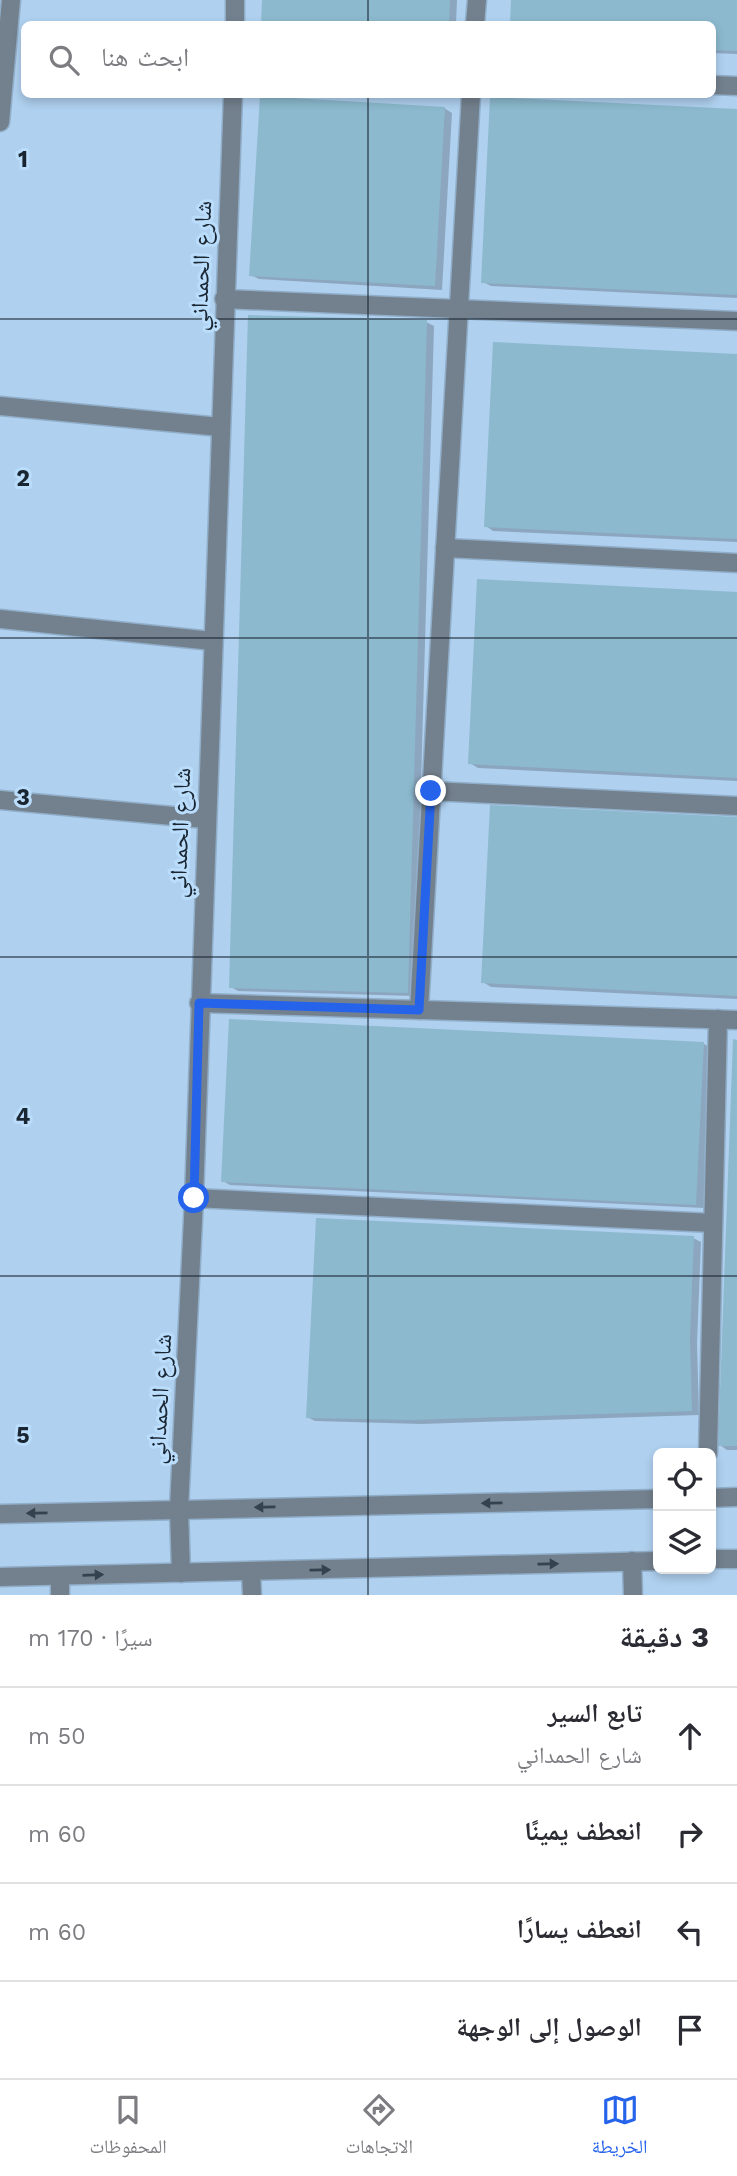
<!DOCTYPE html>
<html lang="ar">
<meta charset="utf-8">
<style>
:root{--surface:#fff;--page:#f2f2f3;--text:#2b2b33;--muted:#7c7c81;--line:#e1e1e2;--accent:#2563eb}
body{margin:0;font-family:"Work Sans","Noto Naskh Arabic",sans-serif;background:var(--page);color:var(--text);direction:rtl}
.controls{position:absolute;right:21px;bottom:21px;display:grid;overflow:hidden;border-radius:10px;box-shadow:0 4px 10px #0003}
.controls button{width:63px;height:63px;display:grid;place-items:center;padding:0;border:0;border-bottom:2px solid var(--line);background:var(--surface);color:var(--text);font:35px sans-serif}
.stop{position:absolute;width:21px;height:21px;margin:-16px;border:5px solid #2563eb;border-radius:50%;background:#fff}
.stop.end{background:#2563eb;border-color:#fff;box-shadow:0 2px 7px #0008}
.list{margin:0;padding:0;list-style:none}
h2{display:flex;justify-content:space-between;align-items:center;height:91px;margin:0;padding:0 28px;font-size:30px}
h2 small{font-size:23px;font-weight:400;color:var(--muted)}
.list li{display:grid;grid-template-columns:46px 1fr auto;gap:21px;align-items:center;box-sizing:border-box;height:98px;padding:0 28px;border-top:2px solid var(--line)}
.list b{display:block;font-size:26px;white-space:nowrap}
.list p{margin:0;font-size:23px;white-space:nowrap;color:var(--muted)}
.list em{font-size:23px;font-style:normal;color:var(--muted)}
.icon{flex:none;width:38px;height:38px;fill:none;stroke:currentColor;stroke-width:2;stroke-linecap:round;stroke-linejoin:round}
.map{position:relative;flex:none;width:737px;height:1595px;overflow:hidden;direction:ltr}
.search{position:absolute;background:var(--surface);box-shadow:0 4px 10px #0003;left:21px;right:21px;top:21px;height:77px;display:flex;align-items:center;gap:18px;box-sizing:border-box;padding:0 24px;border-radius:10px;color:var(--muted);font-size:26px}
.sheet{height:483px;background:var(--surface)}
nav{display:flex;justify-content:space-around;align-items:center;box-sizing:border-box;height:98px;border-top:2px solid var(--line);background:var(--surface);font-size:19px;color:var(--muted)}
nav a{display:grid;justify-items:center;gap:4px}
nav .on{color:var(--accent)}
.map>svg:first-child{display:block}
.shadow{fill:#0003}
.building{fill:#8cb9ce}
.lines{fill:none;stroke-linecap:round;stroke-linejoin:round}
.minor-casing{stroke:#91aec9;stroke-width:21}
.minor{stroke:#73818e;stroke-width:18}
.oneway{fill:#34414e}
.route{stroke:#2563eb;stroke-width:9}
.grid{fill:none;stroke:#192632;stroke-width:2;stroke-opacity:0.55}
.labels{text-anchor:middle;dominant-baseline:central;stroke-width:6;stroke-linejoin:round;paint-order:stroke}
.street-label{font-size:24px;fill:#192632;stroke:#bbddfc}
.grid-label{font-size:23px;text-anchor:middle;font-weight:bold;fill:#192632;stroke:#bbddfc;stroke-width:6;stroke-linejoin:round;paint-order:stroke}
</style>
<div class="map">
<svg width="737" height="1595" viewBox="0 0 737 1595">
<rect width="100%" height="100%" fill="#afd0ef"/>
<g class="shadow">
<path d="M264 0H457L456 24H263Z"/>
<path d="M513 0H737V54L712 53V24H512Z"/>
<path d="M444 108 452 113 442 290 259 279 251 275Z"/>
<path d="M737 111V298L491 286 483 282Z"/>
<path d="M426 322 434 326 415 996 238 991 231 987Z"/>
<path d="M737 356V542L493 531 486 526Z"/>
<path d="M737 594V781L478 768 470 763Z"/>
<path d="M737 819V999L491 987 483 982Z"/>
<path d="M737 1041V1450H727L720 1445Z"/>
<path d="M704 1044 711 1048 704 1208 230 1185 223 1181Z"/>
<path d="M693 1238 701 1242 697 1343 699 1415 421 1424 315 1421 307 1417Z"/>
</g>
<g class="building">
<path d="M262 0H450L449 24H261Z"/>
<path d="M511 0H737V51L713 50V24H510Z"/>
<path d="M260 96 445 107 435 286 249 276Z"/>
<path d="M490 97 737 109V295L481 283Z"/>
<path d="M248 315 427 320 408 993 229 988Z"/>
<path d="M493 342 737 354V539L484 527Z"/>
<path d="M477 579 737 592V778L468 764Z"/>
<path d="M490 805 737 817V996L481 983Z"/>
<path d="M229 1019 704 1042 696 1205 221 1182Z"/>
<path d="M733 1039 737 1040V1446H718Z"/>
<path d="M316 1218 694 1236 690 1338 692 1411 412 1420 306 1418Z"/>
</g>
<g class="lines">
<g class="minor-casing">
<g id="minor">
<path d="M235 24V0"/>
<path d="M475 24 477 0"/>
<path d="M712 85 737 86"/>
<path d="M0 122 11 0"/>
<path d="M224 299 737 321"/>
<path d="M0 406 220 427"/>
<path d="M445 548 737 563"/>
<path d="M0 619 212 641"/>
<path d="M431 791 737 806"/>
<path d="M0 800 205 819"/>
<path d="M199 1003 737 1020"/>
<path d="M419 1010 471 94"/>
<path d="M194 1198 713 1223"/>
<path d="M708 1453 718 1019"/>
<path d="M711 1498 737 1497"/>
<path d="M0 1514 658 1499"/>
<path d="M711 1559H737"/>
<path d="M632 1561 633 1595"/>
<path d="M251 1571 252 1595"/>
<path d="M181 1573 179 1509 194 1198 233 94"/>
<path d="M60 1576V1595"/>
<path d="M0 1577 658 1561"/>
</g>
</g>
<use href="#minor" class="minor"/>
</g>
<defs><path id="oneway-solid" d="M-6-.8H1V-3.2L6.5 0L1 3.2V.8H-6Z" transform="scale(1.75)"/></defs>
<g class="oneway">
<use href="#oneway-solid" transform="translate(492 1503) rotate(179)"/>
<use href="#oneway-solid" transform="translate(265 1507) rotate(179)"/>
<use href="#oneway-solid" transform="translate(37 1513) rotate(179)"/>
<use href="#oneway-solid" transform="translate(548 1564) rotate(-1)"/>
<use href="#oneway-solid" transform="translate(320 1570) rotate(-1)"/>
<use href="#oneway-solid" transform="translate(93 1575) rotate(-2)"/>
</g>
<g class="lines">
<path class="route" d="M194 1198 199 1003 419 1010 431 791"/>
</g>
<path class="grid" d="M368 0V24M368 94V1595M0 319H737M0 638H737M0 957H737M0 1276H737"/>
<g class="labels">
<g class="street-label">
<text transform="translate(201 266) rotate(-88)">شارع الحمداني</text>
<text transform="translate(180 833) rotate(-88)">شارع الحمداني</text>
<text transform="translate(160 1399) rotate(-87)">شارع الحمداني</text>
</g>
</g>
<g class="grid-label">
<text x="23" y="167">1</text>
<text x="23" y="486">2</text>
<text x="23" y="805">3</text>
<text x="23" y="1124">4</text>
<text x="23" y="1443">5</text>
</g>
</svg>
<div class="controls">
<button><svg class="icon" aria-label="locate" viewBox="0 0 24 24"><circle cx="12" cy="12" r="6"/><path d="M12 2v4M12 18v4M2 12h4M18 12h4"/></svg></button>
<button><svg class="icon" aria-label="layers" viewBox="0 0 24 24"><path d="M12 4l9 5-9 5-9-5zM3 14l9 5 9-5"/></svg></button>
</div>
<div class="stop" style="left:194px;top:1198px"></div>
<div class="stop end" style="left:431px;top:791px"></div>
<div class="search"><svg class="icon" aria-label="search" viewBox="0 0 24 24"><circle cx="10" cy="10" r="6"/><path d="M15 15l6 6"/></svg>ابحث هنا</div>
</div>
<section class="sheet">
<h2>3 دقيقة<small>سيرًا · 170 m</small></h2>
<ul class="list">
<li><svg class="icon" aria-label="ahead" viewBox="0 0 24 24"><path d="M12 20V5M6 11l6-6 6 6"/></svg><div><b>تابع السير</b><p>شارع الحمداني</p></div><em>50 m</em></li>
<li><svg class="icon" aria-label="right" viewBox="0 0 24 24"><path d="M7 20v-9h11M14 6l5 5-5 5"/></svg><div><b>انعطف يمينًا</b></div><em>60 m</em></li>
<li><svg class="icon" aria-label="left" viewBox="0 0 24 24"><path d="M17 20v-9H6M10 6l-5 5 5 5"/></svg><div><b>انعطف يسارًا</b></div><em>60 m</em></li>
<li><svg class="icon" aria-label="arrive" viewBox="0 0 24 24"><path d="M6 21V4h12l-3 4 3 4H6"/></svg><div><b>الوصول إلى الوجهة</b></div></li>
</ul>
</section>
<nav>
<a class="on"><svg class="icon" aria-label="map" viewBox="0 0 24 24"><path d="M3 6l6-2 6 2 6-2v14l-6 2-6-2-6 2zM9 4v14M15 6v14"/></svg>الخريطة</a>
<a><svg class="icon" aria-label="directions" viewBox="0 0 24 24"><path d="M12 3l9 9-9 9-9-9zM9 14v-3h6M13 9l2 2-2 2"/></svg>الاتجاهات</a>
<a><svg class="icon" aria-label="saved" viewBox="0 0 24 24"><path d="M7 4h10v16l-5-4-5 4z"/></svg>المحفوظات</a>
</nav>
